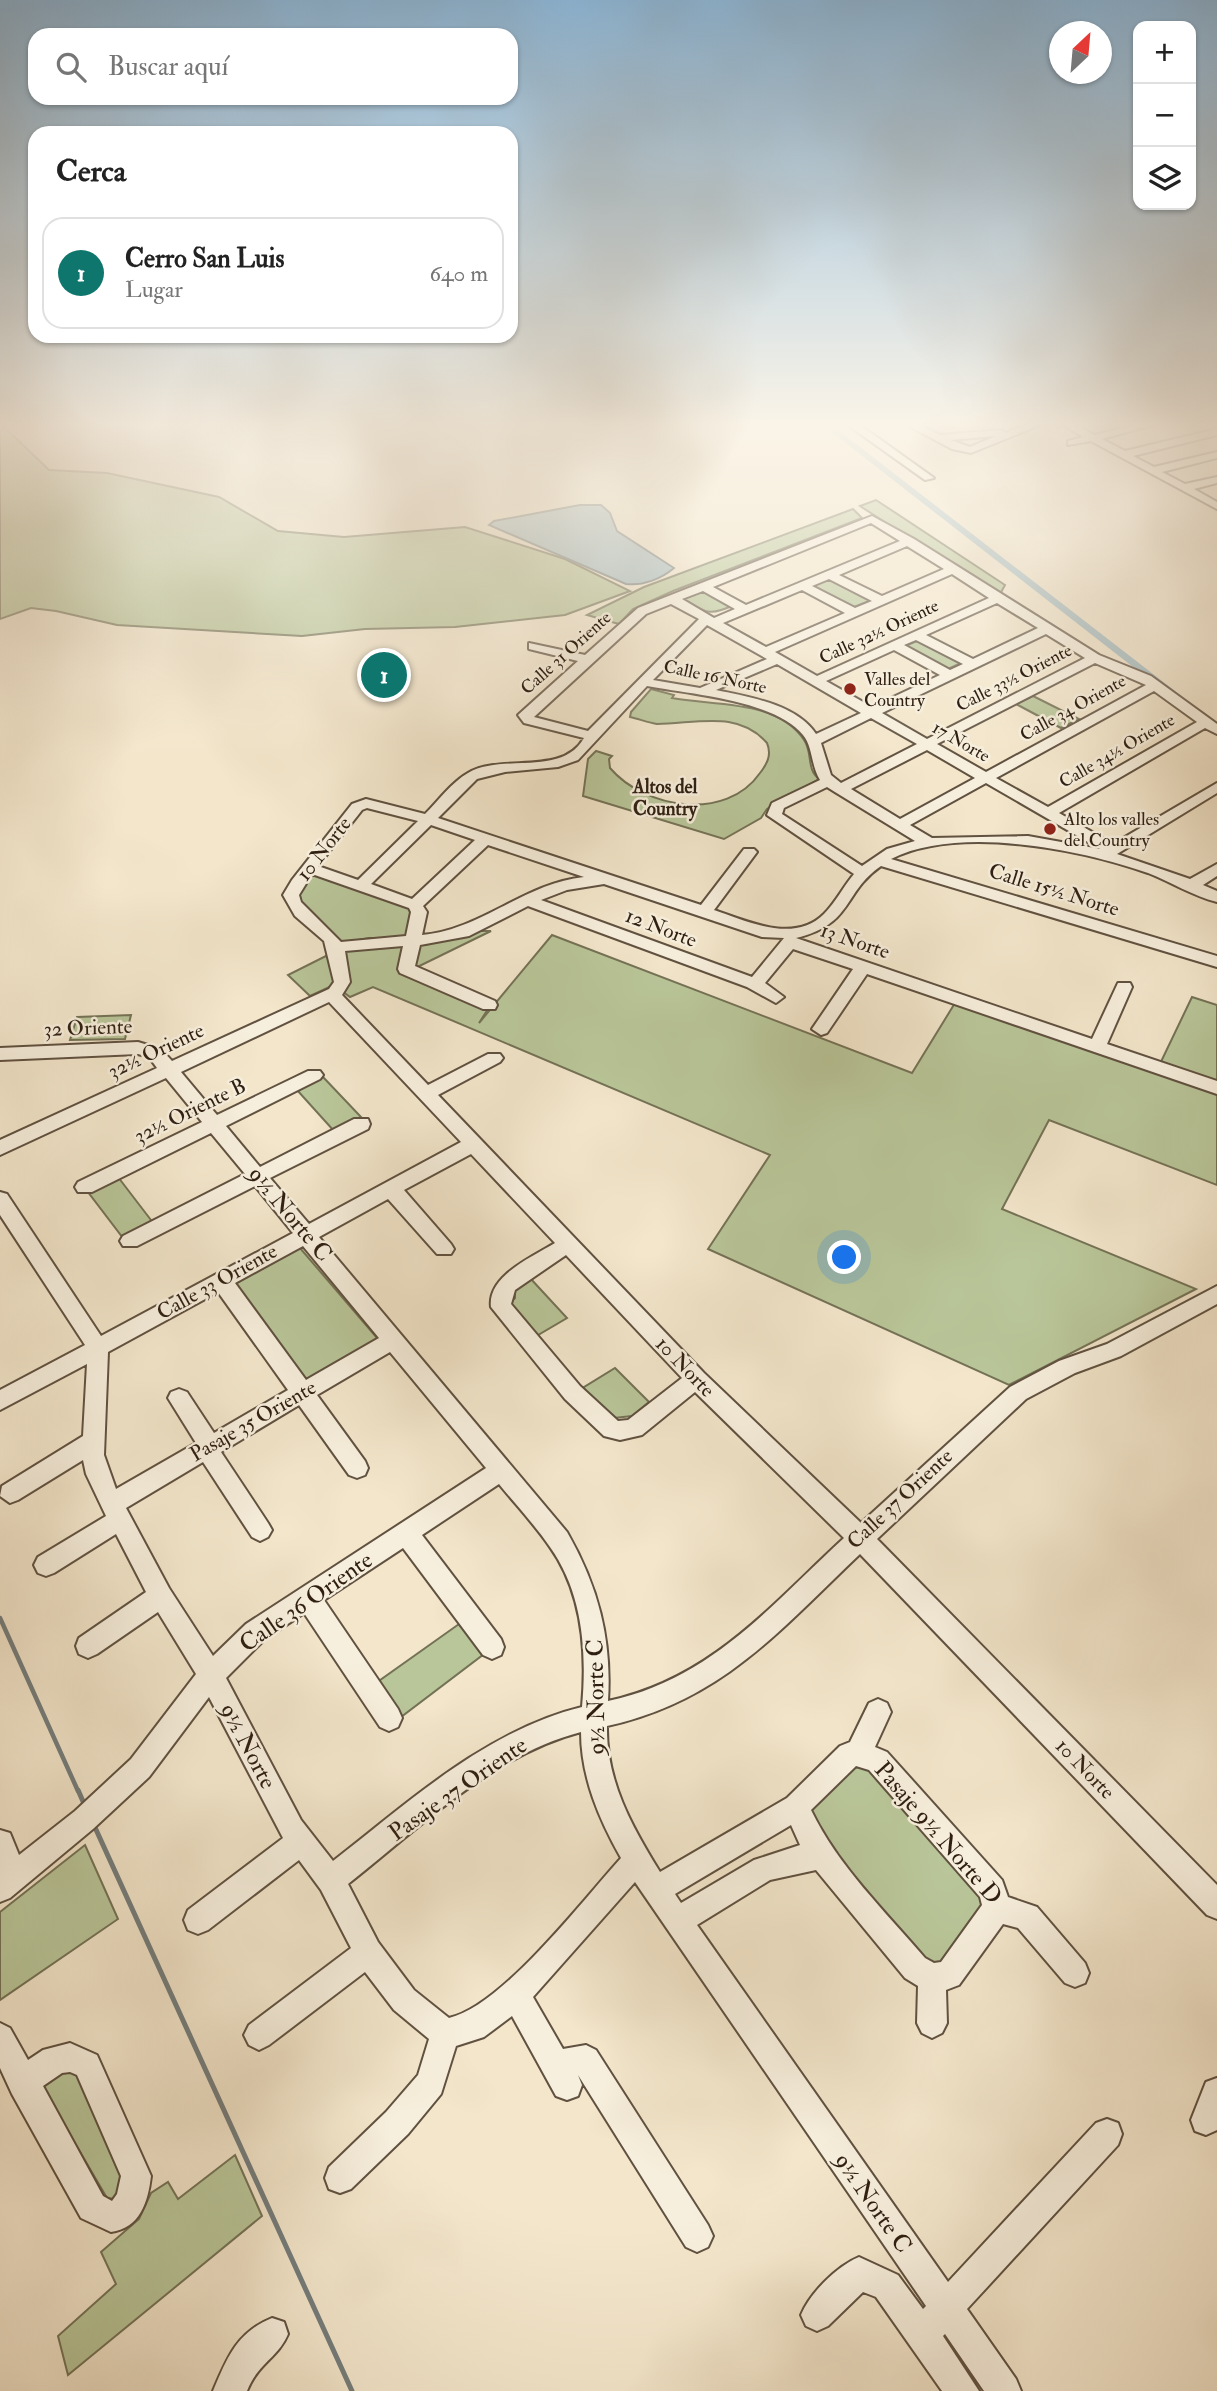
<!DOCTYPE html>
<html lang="es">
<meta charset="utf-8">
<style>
:root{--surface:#fff;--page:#f2f2f2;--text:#222;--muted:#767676;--line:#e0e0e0;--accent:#0f766e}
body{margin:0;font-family:"IM FELL Double Pica",serif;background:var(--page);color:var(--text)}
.controls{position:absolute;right:21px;top:21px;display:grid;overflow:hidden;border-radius:14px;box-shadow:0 2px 5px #0004}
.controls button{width:63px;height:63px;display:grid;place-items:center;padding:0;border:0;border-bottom:2px solid var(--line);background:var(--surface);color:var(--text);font:35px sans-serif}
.compass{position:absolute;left:1049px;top:21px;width:63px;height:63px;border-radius:50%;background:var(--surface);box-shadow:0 2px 5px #0004;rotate:26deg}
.you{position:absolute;left:845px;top:1258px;width:24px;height:24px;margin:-18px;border:5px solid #fff;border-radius:50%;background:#1a73e8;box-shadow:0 0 0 10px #1a73e833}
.badge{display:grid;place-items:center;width:46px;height:46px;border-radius:50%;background:var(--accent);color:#fff;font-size:23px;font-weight:700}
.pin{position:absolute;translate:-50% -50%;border:4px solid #fff;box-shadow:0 2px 7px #0006}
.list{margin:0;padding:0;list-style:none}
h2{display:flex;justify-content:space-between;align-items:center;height:91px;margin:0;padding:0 28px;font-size:30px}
h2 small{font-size:23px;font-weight:400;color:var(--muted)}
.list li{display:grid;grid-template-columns:46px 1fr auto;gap:21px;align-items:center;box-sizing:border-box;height:112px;margin:0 14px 14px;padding:0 14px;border:2px solid var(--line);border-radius:21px}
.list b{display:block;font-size:26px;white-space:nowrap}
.list p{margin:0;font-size:23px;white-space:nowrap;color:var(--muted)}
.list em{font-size:23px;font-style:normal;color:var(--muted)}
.icon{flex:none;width:38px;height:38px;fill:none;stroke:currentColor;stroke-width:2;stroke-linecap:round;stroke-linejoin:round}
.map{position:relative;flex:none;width:1217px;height:2391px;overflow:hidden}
.search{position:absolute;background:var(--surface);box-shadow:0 2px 5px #0004;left:28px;top:28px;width:490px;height:77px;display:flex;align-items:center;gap:18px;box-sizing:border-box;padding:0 24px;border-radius:21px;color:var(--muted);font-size:26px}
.panel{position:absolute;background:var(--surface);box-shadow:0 2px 5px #0004;left:28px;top:126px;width:490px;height:217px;border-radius:21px}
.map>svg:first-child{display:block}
.green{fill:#b9c699;stroke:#747256;stroke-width:2}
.water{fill:#a2bcc3;stroke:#747d7c;stroke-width:2}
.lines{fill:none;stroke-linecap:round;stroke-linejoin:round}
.stream-far1{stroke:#747d7c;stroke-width:4.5}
.stream{stroke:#747d7c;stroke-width:5}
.canal{fill:#a2bcc3;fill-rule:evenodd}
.minor-casing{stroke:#605140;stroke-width:4}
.minor{fill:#f7efdd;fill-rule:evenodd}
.poi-dot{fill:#8f2418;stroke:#f7efdd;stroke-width:2.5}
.labels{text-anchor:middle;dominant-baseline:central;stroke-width:5;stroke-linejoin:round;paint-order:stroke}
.far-street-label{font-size:18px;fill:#2f1f12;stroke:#f7efdd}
.far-poi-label{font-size:18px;fill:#2f1f12;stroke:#f7efdd;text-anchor:start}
.far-neighbourhood-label{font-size:19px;font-weight:bold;fill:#2f1f12;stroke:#f7efdd}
.street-label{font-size:21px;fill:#2f1f12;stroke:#f7efdd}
.near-street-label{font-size:24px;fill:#2f1f12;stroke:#f7efdd}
</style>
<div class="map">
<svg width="1217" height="2391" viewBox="0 0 1217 2391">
<rect width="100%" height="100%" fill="#f3e6cb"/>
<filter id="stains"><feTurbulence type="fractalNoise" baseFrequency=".00286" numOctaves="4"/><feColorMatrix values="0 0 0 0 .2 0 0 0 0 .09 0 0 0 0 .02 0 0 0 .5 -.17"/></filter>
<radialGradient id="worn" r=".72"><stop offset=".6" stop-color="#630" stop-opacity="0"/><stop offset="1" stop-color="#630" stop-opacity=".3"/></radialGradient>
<g class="green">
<path d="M0 423 49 470 107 473 219 497 278 531 344 537 465 527 565 559 630 591 565 615 455 627 365 629 302 636 117 625 56 611 31 608 0 619Z"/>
<path d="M876 500 1005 585 999 596 860 506Z"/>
<path d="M853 509 862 518 673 591 633 609 619 624 587 615 644 587Z"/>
<path d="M832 577 874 599 854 607 812 586Z"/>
<path d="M702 588 734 605C708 617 706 612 682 599L681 595Z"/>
<path d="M919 640 963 662 946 670 903 647Z"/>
<path d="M651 689 674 695 672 698C714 706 777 699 804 740 813 753 806 769 819 779L767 809 761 818 724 839 583 796 588 759 596 751 612 756 609 759 610 768C645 809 726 822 760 773 767 764 772 755 767 743 738 709 695 724 657 724 649 723 639 719 630 717L631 712Z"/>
<path d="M1033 696 1079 719 1061 728 1016 704Z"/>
<path d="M311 871 412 907 407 938H369L337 944 331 932 295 900Z"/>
<path d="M478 931H491L405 973 488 1009 479 1023 552 935 912 1073 955 1003 1217 1091V1185L1049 1120 1002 1209 1196 1289 1009 1385 708 1249 770 1155 373 987 350 997 334 985 310 996 288 975 328 955 326 951 344 946 425 945Z"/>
<path d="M1192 997 1217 1005V1088L1158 1068Z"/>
<path d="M131 1015 125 1039 70 1040 77 1017Z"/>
<path d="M323 1077 361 1117 334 1131 297 1090Z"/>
<path d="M118 1177 154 1224 123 1238 88 1192Z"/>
<path d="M300 1248 378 1339 307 1383 233 1285Z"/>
<path d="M530 1278 567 1318 533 1338 507 1306 515 1298V1289Z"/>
<path d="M615 1368 649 1402 632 1416 614 1418 581 1389Z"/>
<path d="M459 1624 484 1654 401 1717 376 1683Z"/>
<path d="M858 1753 992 1890 939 1979 796 1807Z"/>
<path d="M85 1845 118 1919 0 2000V1912Z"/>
<path d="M77 2067 124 2179 115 2199 107 2198 42 2087 47 2077Z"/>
<path d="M235 2155 262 2216 68 2375 58 2336 116 2284 101 2252 139 2219 151 2193 168 2182 178 2199Z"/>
</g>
<path class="water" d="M580 505H601L610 513 617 531 674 568C661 579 643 586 626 584L489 525 494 521Z"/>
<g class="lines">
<path class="stream-far1" d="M0 1618 78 1791"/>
<g class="stream">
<path d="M78 1790 85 1806"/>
<path d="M93 1823 352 2391"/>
</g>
<path class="canal" d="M820 423H829L1184 698V702H1178Z"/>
<g class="minor-casing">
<g id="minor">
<path d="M845 423H857L934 478 925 480Z"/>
<path d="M903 423H916L940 435 1001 430 1006 433 1030 423H1045L971 453 952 449ZM996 436 970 447 950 440Z"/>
<path d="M1060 423H1073L1094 435 1142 423H1160L1102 439 1125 451 1217 429V435L1133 456 1154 467 1217 452V458L1162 472 1185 484 1217 477V483L1194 489 1217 502V509L1091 441 1068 445V441L1083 437Z"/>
<path d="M872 516 914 539 1099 655 1151 676 1217 724V734L1205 728 1059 813 1113 844 1217 783V793L1117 854 1190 879 1217 864V876L1203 885 1217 891V902C1193 896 1171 882 1148 873 1079 849 959 825 891 859L1217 956V967L881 866C842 893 854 924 796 938L1092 1039 1118 983H1130L1132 987 1107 1044 1217 1081V1094L867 974 827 1033 821 1035 812 1029 853 969 793 949 765 983 784 997 776 1003 747 987 528 906 469 936 420 945 415 966 495 1001 497 1005 495 1009H483L400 973 398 969 403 946 345 951 350 982 342 995 428 1085 488 1054H500L503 1058 500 1062 438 1095 704 1373 861 1523 1010 1387 1059 1361 1107 1344 1217 1286V1304L1121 1356 1075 1373 1026 1399 877 1539 1217 1885V1919L1207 1915 860 1554C779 1631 721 1701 607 1726 606 1781 632 1827 660 1872L787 1798 840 1746 850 1742 869 1703 878 1699 887 1703 891 1712 875 1747 887 1752 1002 1880 1008 1897 1037 1907 1085 1963 1089 1973 1085 1983 1075 1987 1065 1983 1018 1928 1003 1924 959 1985 946 1990 947 2023 942 2033 932 2038 922 2033 917 2023 918 1986 905 1978 816 1870 770 1880 697 1925 948 2282 1096 2123 1107 2119 1118 2123 1122 2134 1118 2145 967 2309 1016 2379 1021 2391H984L945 2334 943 2336 979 2391H942L876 2297 863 2292 828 2326 817 2331 806 2326 801 2315C810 2293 837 2266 859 2257L898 2275 923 2309 926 2306 635 1882 533 1997 563 2049 586 2045 596 2050 708 2225 713 2236 708 2247 697 2252 686 2247 578 2075 582 2085 578 2096 567 2100 556 2096 512 2016 484 2037 456 2046 441 2094 408 2134 351 2189 340 2193 329 2189 325 2178 329 2167 386 2112 418 2075 429 2039 394 2010 365 1972 269 2045 259 2050 249 2045 244 2035 249 2025 351 1948 321 1890 299 1860 208 1930 198 1934 188 1930 184 1920 188 1910 283 1838 209 1697 149 1777 93 1829 10 1898 0 1902V1830L10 1833 19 1855 75 1811 131 1759 196 1674 158 1612 97 1654 88 1658 79 1654 76 1646 79 1638 146 1592 116 1534 54 1573 46 1576 38 1573 34 1565 38 1557 106 1516 86 1474 83 1460 18 1500 10 1503 0 1496 2 1486 83 1436 87 1364 0 1410V1390L85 1345 0 1215V1192L7 1194 101 1336 293 1233 255 1186 137 1246H123L120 1241 123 1236 245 1174 211 1133 92 1192H78L75 1187 78 1182 202 1122 166 1078 0 1155V1140L157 1068 149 1057 138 1054 0 1060V1048L138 1042 161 1049 172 1061 329 989 334 982 324 941 295 916 283 895 292 880 352 804 366 799 425 814C438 801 452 782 468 773 502 753 562 777 584 738L524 723 518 715 578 661 529 649V643L585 655 638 608ZM871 523 900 541 746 605 713 587ZM907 546 944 569 882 596 839 575ZM952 574 989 598 817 676 775 652ZM829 579 872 601 855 608 812 586ZM802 590 845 613 766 647 723 623ZM703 591 735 609 714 618 682 599ZM997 603 1038 628 973 659 926 635ZM671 604 699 619 588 731 534 717 646 614ZM707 625 767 659 700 688 653 680ZM1046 634 1085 658 927 739 882 713ZM916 640 963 664 950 670 904 645ZM894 650 940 675 872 707 826 681ZM1095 663 1146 685 986 772 937 744ZM777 664 861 713 816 734C796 704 749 697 716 690ZM647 686C688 694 775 700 803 735 813 747 811 766 820 780L772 803 767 815 854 874C843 887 836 902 824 914 794 944 747 921 714 910L757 852 754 849H744L701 905 438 818 477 779 505 772 558 767 578 760ZM1154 691 1197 722 1048 807 996 778ZM871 718 917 744 841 783 831 775 821 743ZM927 750 975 778 900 819 851 789ZM986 783 1100 849 1028 836 932 838 910 825ZM827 787 835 792 915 841 887 849 862 866 782 814 784 808ZM367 808 418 821 358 880 318 866 362 810ZM431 825 475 840 412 899 371 884ZM488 845 584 877C525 883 481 930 422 935L427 912 423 906ZM312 874 409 908 411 912 406 936 341 942 301 902 299 895ZM604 884 762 937 784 938 752 977 541 900 567 890ZM329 1002 461 1142 309 1224 270 1178 368 1129 370 1124 368 1119H354L260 1167 226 1126 320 1079 323 1075 320 1071H308L217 1115 181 1072ZM471 1154 555 1243C532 1257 487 1276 491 1307L565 1399 604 1436 620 1440 642 1435 695 1392 844 1538C770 1606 711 1679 608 1701 612 1639 598 1586 567 1532L319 1237 388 1199 437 1254H451L454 1249 451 1244 404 1190ZM303 1246 379 1338 306 1380 235 1283ZM566 1255 682 1378 628 1420 618 1421 580 1386 511 1304 515 1290ZM218 1292 288 1390 214 1433 187 1392 179 1389 171 1392 168 1398 196 1443 116 1489 104 1455 108 1352ZM390 1352 486 1468 246 1624 213 1656 169 1588 126 1508 203 1462 252 1537 260 1541 268 1537 272 1530 268 1523 221 1452 299 1405 349 1475 357 1478 365 1475 368 1468 365 1461 317 1395ZM499 1484C516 1505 535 1525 550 1547 583 1593 587 1652 582 1707 487 1730 409 1802 333 1861L301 1820 226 1678 264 1640 304 1613 380 1727 389 1731 398 1727 402 1718 398 1709 324 1600 403 1548 483 1655 492 1659 501 1655 504 1647 501 1639 422 1535ZM581 1732C581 1777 599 1819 621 1858 582 1901 502 2006 449 2018L414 1990 378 1942 348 1884C418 1829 492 1755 581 1732ZM856 1766 869 1770 980 1897 982 1905 941 1962 934 1963 925 1958C885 1911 838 1866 811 1810ZM791 1825 800 1845 754 1860 681 1903 675 1894Z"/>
<path d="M0 2023 10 2028 28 2060 43 2050 70 2043 97 2055 151 2176C148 2202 140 2228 111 2232L81 2218 12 2094 0 2068ZM70 2072 77 2075 121 2176 117 2194 112 2201 103 2196 43 2086 62 2073Z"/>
<path d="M1217 2078V2130L1206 2135 1195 2131 1191 2120 1206 2082Z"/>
<path d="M272 2318 284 2322 288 2334C278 2358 258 2363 247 2391H213C227 2358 237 2332 272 2318Z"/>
</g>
</g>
<use href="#minor" class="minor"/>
</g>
<linearGradient id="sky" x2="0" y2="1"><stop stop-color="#8cb7d9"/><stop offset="0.56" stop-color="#faf4e8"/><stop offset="1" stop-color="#faf4e8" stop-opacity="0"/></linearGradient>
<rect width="1217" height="758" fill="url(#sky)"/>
<g class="poi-dot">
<circle cx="850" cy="689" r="7"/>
<circle cx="1050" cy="829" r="7"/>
</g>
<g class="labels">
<g class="far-street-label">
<text transform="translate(879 632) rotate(-25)">Calle 32½ Oriente</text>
<text transform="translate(566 653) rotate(-42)">Calle 31 Oriente</text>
<text transform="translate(715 677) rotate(12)">Calle 16 Norte</text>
<text transform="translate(1014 678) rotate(-27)">Calle 33½ Oriente</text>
<text transform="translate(1073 708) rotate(-29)">Calle 34 Oriente</text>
<text transform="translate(961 742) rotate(30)">17 Norte</text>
<text transform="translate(1117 751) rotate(-30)">Calle 34½ Oriente</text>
</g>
<g class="far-poi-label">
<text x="864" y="679">Valles del<tspan x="864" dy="21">Country</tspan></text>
<text x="1064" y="819">Alto los valles<tspan x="1064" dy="21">del Country</tspan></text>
</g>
<g class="far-neighbourhood-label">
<text x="665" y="787">Altos del<tspan x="665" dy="22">Country</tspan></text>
</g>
<g class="street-label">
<text transform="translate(324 849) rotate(-52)">10 Norte</text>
<text transform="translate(1054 890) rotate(17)">Calle 15½ Norte</text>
<text transform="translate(661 928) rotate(21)">12 Norte</text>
<text transform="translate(855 941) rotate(19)">13 Norte</text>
<text transform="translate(88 1028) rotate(-2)">32 Oriente</text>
<text transform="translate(156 1051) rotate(-25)">32½ Oriente</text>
<text transform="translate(190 1111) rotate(-26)">32½ Oriente B</text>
<text transform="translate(217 1282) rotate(-29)">Calle 33 Oriente</text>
<text transform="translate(685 1367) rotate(46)">10 Norte</text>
<text transform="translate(253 1421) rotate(-30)">Pasaje 35 Oriente</text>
<text transform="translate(900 1499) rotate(-43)">Calle 37 Oriente</text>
<text transform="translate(1085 1769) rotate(46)">10 Norte</text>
</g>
<g class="near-street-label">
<text transform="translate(290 1214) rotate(50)">9½ Norte C</text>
<text transform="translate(306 1602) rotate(-35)">Calle 36 Oriente</text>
<text transform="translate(596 1697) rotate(-91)">9½ Norte C</text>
<text transform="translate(248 1746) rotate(62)">9½ Norte</text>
<text transform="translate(458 1789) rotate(-35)">Pasaje 37 Oriente</text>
<text transform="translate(938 1833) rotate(49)">Pasaje 9½ Norte D</text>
<text transform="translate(873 2203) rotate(55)">9½ Norte C</text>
</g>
</g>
<rect width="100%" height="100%" filter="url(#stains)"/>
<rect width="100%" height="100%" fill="url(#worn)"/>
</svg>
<div class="controls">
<button>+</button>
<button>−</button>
<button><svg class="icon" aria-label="layers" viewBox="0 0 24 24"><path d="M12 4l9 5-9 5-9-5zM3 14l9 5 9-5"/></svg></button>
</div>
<svg class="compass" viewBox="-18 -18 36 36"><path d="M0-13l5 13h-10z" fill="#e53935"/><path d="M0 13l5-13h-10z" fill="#767676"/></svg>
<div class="you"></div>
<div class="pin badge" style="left:384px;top:675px">1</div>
<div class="search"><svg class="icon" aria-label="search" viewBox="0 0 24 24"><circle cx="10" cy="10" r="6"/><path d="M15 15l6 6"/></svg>Buscar aquí</div>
<section class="panel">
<h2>Cerca<small></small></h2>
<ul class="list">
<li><span class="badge">1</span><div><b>Cerro San Luis</b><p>Lugar</p></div><em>640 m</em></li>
</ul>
</section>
</div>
